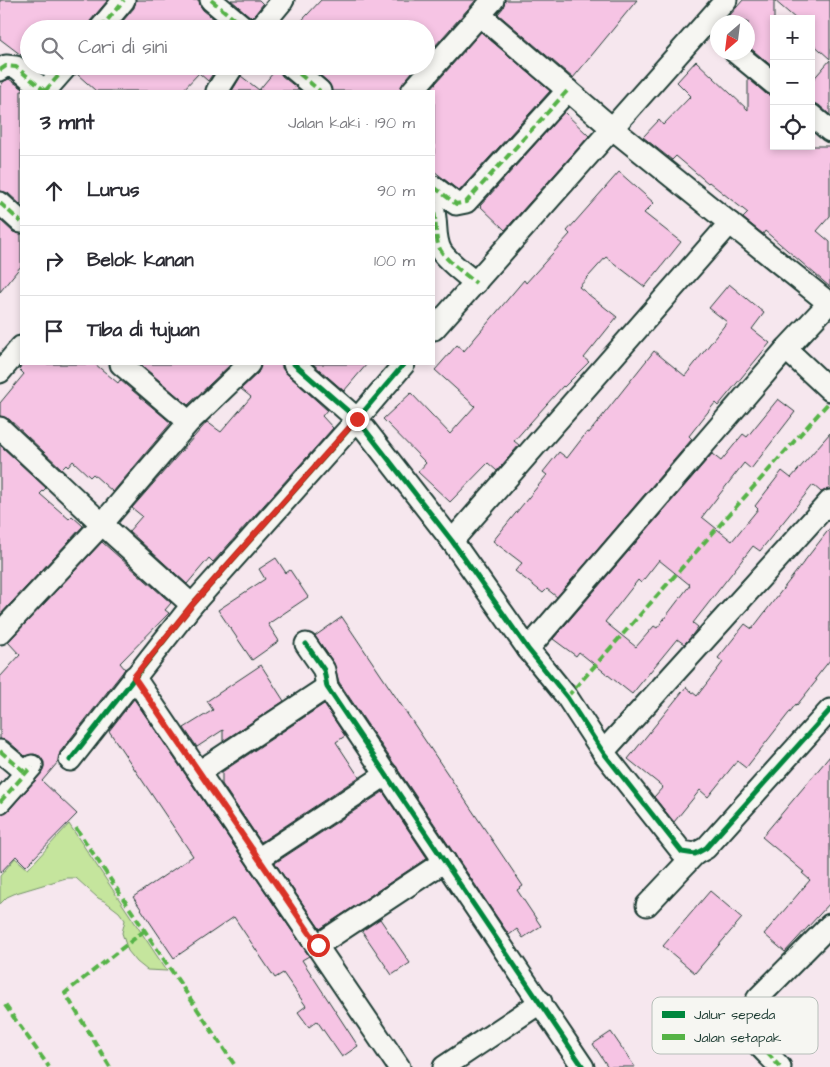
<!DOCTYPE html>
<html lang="id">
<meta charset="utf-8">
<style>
:root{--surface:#fff;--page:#f2f2f3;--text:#2b2b33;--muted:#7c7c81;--line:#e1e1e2}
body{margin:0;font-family:"Architects Daughter",sans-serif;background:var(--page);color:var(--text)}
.controls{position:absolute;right:15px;top:15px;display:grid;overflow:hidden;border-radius:0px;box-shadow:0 2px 8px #0003}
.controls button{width:45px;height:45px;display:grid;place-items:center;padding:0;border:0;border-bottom:1px solid var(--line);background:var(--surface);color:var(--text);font:25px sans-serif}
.compass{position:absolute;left:710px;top:15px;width:45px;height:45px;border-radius:50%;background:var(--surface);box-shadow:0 2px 8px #0003;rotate:208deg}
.stop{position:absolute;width:15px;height:15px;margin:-11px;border:4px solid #d93025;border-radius:50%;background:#fff}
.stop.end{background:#d93025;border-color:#fff;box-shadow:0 1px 5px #0008}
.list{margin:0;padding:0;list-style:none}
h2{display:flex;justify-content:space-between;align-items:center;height:65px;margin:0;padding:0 20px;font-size:21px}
h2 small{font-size:16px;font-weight:400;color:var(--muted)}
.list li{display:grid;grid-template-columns:32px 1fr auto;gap:15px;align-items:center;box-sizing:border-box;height:70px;padding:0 20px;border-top:1px solid var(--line)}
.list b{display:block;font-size:19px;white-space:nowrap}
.list em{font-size:16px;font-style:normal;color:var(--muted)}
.icon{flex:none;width:28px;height:28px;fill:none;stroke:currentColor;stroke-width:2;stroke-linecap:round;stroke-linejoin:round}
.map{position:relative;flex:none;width:830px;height:1067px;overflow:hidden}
.search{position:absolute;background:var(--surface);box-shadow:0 2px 8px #0003;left:20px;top:20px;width:415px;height:55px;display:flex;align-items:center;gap:12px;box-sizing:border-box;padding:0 18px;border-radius:28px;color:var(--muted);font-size:19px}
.panel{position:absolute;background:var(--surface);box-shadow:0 2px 8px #0003;left:20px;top:90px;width:415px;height:275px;border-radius:0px}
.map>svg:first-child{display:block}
.green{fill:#c5e59d;stroke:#729168}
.building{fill:#f6c4e4;stroke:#1f3d34;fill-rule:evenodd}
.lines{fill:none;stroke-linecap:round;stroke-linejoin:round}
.street-casing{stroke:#1f3d34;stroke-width:25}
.street{stroke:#f6f6f2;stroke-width:21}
.quiet{stroke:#55b346;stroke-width:4;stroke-dasharray:8 4;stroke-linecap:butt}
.cycleway-casing{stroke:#f6f6f2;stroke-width:8}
.cycleway{stroke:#00873e;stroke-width:5}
.route{stroke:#d93025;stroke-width:6}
.key{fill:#f6f6f2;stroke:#b6beb9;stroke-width:1}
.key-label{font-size:14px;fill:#1f3d34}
</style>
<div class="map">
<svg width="830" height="1067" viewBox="0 0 830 1067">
<rect width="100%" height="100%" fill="#f6e7ee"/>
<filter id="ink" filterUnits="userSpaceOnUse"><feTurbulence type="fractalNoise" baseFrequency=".02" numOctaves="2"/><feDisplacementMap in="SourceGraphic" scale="10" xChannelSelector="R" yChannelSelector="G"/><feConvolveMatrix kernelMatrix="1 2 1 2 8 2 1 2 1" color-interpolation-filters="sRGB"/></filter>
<g filter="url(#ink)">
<path class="green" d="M69 824 167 971 147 970 137 962 128 951 122 933 125 920 119 912 106 902 98 898 76 878H66L16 893 7 897 0 904V876L15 858 28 869Z"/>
<g class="building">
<path d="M0 0H108L90 21 88 29H29V61L0 39Z"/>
<path d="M136 0H199L200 5 203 10 226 29H116L134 8Z"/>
<path d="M231 0H259L263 4 252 18Z"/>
<path d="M321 0H476L426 56V29H294Z"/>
<path d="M505 0H637L573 78 498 14 503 8Z"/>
<path d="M743 0H830V59L811 42V19H796L774 0V68L748 46V22H724Z"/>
<path d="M481 32 550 91 459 191 434 171V91H429Z"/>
<path d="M830 60V115L819 105 811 103V82Z"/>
<path d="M696 61 748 110V78L766 94 774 96V146H830V216L817 231 830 242V287L765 231 763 234 743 218 748 213 709 182 708 183 676 156 672 160 643 137 659 120 663 125 691 96 677 82Z"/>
<path d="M79 66H218L208 81 199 73 182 91H96L77 74Z"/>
<path d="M310 66H417L403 83 400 91H332L328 82Z"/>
<path d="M278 67 282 76 301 91H232L241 76 259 90Z"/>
<path d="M9 79 26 91H21V205L8 193 0 191V87L4 81Z"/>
<path d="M564 112 589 136 505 230 480 206Z"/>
<path d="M619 172 654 203 644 213 681 242 645 287 606 257 579 287 617 317 584 358 589 362 564 387 563 386 514 441 519 445 497 471 488 463 450 502 418 472 426 463 383 419 411 393 450 434 475 406 435 370 457 345 464 351 524 280 526 283 570 234 567 231Z"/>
<path d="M0 220 13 232 21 234V266L0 292Z"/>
<path d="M729 284 764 313 752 329 770 343 718 406 715 403 689 436 692 439 557 597 547 589 543 593 515 571 522 563 493 541 547 475 543 472 559 452 567 458 587 432 589 433 654 351 685 376 727 322 709 308Z"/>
<path d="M23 364H95L118 383 120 380 171 423 113 492 93 474 90 477 73 461 68 467 66 465 62 469 9 419 0 416V403L24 374 19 369Z"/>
<path d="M140 364H231L188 405Z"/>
<path d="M261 364H282V368L286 373 327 410 322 416 333 428 213 562 209 558 187 584 129 531 142 516 132 508 207 422 221 432 251 397 241 389 258 373Z"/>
<path d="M313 364H367L344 391Z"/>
<path d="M778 399 795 412 751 469 744 463 702 517 732 541 758 509 755 506 782 471 791 478 830 433V489L821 492 813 485 760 551 753 546 693 623 698 627 690 638 684 644 677 639 632 694 579 652 576 656 553 639 712 454 721 461 743 434 747 437ZM659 560 690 585 657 628 654 626 636 647 605 622 638 580 641 583Z"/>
<path d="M0 445 46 488 40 494 69 519 72 516 83 526 0 615Z"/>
<path d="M830 528V660L815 679 817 680 797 705 796 704 746 768 737 761 708 797 700 790 674 822 654 797 663 787 628 759 686 687 697 696 723 662 718 658 745 624 752 629Z"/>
<path d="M102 542 171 603 165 610 169 613 120 663 125 669 122 673 60 752 58 762 42 781 77 814 26 866 16 856 0 873V814L9 810 41 774 44 768V762L40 756 34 754 25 756 8 741 0 739V677L20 655 8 642Z"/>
<path d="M276 558 286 573 290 570 308 597 268 624 279 641 252 660 218 610 265 579 259 569Z"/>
<path d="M342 617 523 886 517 890 541 926 523 938 517 929 509 935 339 682 334 663 315 636Z"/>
<path d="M261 665 284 701 223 741V730L197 747 184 728 213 710 207 701Z"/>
<path d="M134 699 309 956 302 960 358 1046 342 1057 317 1021 309 1027 298 1012 306 1006 283 973 275 978 234 917 174 958 133 897 193 856 109 731Z"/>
<path d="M324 704 345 736 336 742 359 777 261 842 222 784V772Z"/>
<path d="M830 756V903L785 952 764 934 810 880 802 873 804 872 762 837Z"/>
<path d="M383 792 427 858 320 929 275 863Z"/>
<path d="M710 891 742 918 695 973 663 946Z"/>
<path d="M380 919 410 963 392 975 362 931Z"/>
<path d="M611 1032 635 1067H608L593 1044Z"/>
</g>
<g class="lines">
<g class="street-casing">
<g id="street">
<path d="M211 0 246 29"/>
<path d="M480 15 613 129 830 304"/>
<path d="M100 29 124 0"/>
<path d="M259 29 283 0"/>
<path d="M735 52 774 84"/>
<path d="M290 66 320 91"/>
<path d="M0 70 6 66 16 67 45 91"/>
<path d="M45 91 67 66"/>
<path d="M217 91 233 66"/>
<path d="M412 91 493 0"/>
<path d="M811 115 830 131"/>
<path d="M434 187 456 204 466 202 568 90"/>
<path d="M0 203 21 222"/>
<path d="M434 212C437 224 434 239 441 251 447 261 466 275 476 283"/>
<path d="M434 329 726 0"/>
<path d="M786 349 830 390"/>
<path d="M121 364 189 422"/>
<path d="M294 364 357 419 452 541 528 649 567 697 603 752 682 852 695 854 706 848 830 710"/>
<path d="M0 372 21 347"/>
<path d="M0 428 102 524 192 605"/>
<path d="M452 541 730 223"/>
<path d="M0 633 102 524 189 422 249 364"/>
<path d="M306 644 324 670 327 687 583 1067"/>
<path d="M528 649 786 349 830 302"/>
<path d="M134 677 399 1067"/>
<path d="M0 751 26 773"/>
<path d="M603 752 830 501"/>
<path d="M70 760 192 605 347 431 404 364"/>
<path d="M199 772 327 687"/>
<path d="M0 802 32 766"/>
<path d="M258 859 387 774"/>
<path d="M647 905 695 854"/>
<path d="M318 945 445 861"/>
<path d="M444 1067 541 1002"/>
<path d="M780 1067C759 1044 736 1032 758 998L830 925"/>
</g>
</g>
<use href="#street" class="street"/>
<g class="quiet">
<path d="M211 0 246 29"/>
<path d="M100 29 124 0"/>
<path d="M290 66 320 91"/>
<path d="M0 70 6 66 16 67 45 91"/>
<path d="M45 91 67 66"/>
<path d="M434 187 456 204 466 202 568 90"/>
<path d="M0 203 21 222"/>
<path d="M434 212C437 224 434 239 441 251 447 261 466 275 476 283"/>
<path d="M567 697 830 401"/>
<path d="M0 751 26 773"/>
<path d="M0 802 32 766"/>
<path d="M76 828 236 1067"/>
<path d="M5 1005 49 1067"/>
<path d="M751 1035 780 1067"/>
<path d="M110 1067 65 993 144 931"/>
</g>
<g class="cycleway-casing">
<g id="cycleway">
<path d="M294 364 357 419 452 541 528 649 567 697 603 752 682 852 695 854 706 848 830 710"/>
<path d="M306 644 324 670 327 687 583 1067"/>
<path d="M70 760 192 605 347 431 404 364"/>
</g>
</g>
<use href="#cycleway" class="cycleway"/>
</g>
</g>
<g class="lines" filter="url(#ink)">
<path class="route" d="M318 945 134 677 192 605 357 419"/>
</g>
<rect x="652" y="997" width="166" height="57" rx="8" class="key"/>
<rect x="662" y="1011" width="23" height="7" fill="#00873e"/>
<rect x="662" y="1034" width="23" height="6" fill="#55b346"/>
<g class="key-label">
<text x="694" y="1019">Jalur sepeda</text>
<text x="694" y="1042">Jalan setapak</text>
</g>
</svg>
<div class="controls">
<button>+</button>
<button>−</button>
<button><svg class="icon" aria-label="locate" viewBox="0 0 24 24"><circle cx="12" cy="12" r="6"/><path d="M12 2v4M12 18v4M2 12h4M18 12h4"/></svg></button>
</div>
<svg class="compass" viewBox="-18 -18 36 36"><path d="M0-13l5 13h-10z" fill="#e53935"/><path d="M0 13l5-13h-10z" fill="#7c7c81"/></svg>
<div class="stop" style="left:318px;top:945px"></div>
<div class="stop end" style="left:357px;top:419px"></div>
<div class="search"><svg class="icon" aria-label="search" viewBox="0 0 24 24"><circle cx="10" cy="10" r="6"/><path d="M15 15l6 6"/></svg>Cari di sini</div>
<section class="panel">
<h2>3 mnt<small>Jalan kaki · 190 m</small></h2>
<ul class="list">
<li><svg class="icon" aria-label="ahead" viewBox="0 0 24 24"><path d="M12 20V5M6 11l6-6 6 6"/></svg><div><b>Lurus</b></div><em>90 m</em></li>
<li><svg class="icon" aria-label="right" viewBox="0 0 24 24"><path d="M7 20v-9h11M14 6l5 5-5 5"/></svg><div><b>Belok kanan</b></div><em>100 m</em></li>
<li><svg class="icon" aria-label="arrive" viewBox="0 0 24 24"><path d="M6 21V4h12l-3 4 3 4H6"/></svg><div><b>Tiba di tujuan</b></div></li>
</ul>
</section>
</div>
